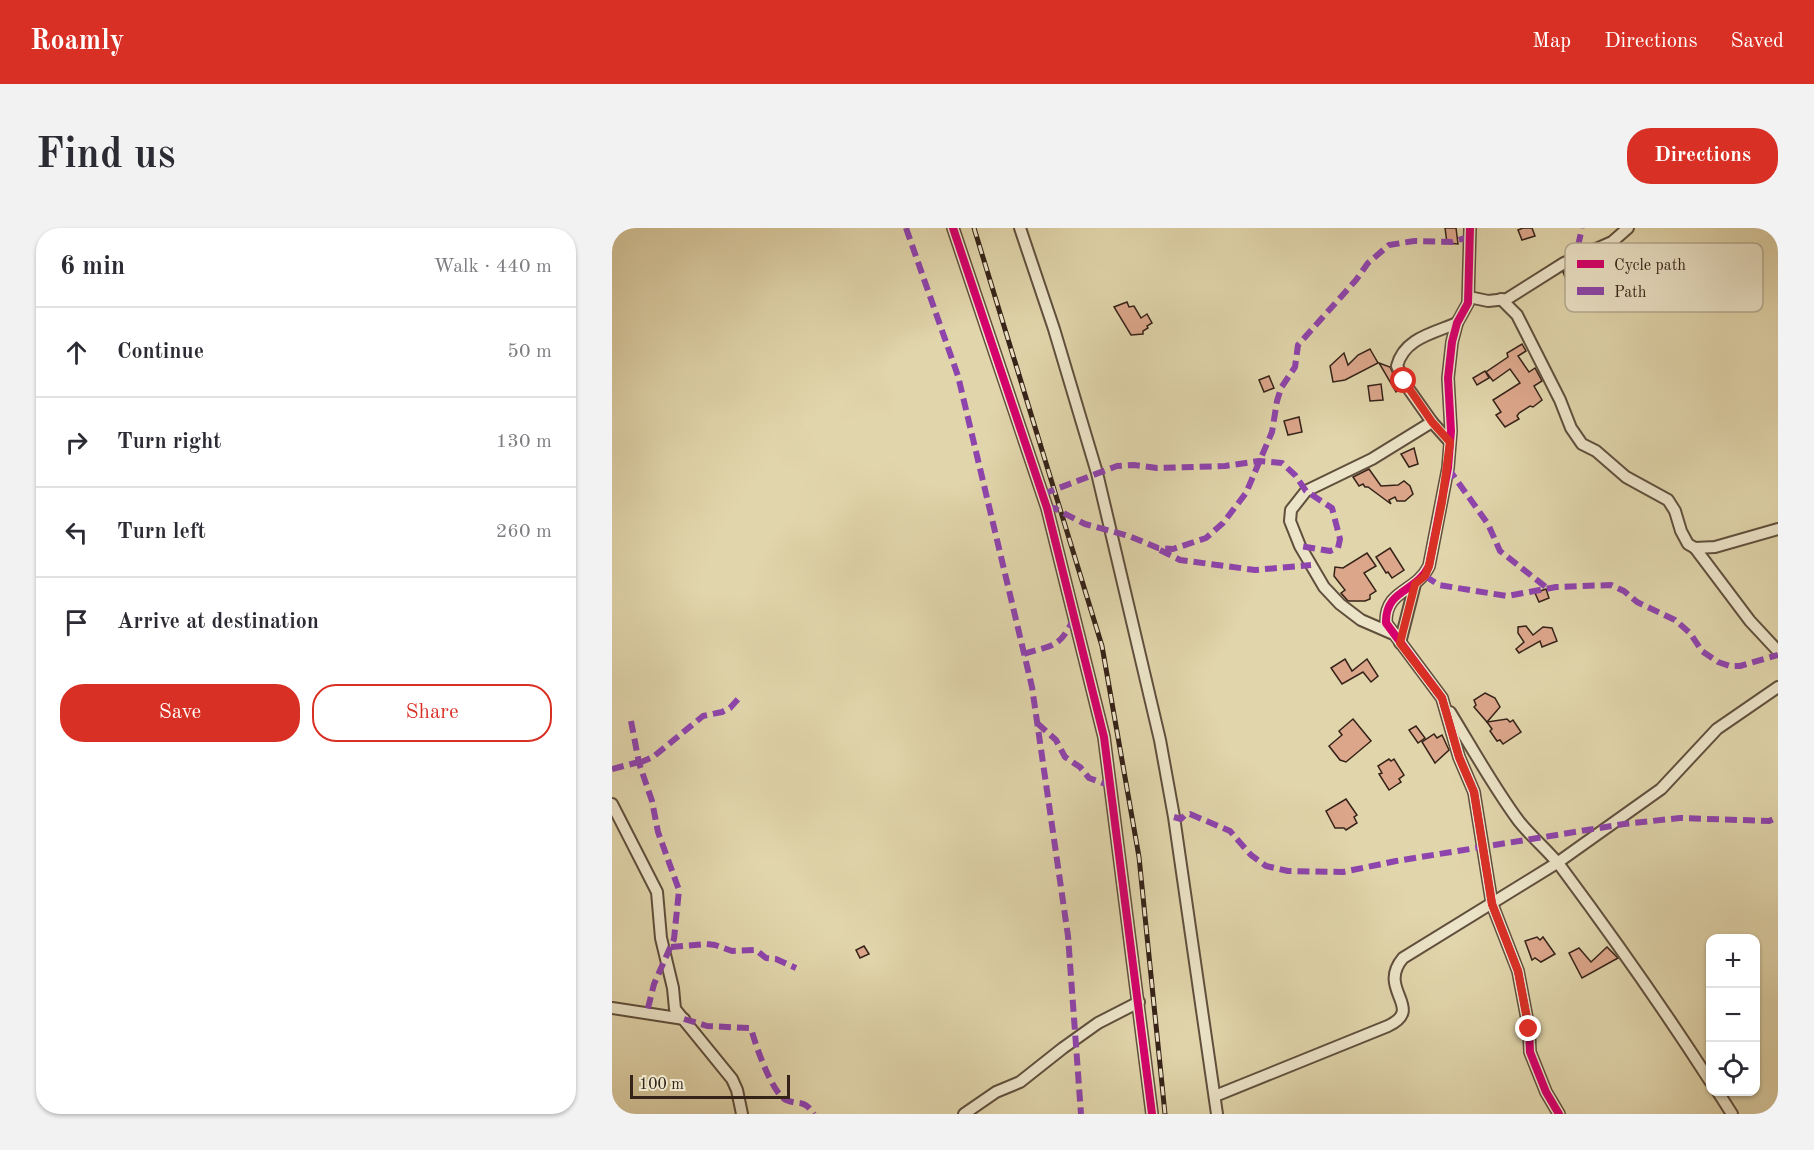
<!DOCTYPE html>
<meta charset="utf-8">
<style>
:root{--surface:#fff;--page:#f2f2f3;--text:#2b2b33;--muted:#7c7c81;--line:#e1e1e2;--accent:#d93025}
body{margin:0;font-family:"Old Standard TT",serif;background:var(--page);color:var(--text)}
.controls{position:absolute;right:18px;bottom:18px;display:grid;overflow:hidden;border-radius:12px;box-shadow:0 2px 4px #0004}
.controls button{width:54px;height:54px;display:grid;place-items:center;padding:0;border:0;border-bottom:2px solid var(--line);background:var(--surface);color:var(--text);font:30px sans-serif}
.scale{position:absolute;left:18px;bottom:15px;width:160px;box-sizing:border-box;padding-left:6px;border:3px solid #352218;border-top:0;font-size:16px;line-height:21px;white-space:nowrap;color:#352218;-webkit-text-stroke:4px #ece4c8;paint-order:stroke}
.stop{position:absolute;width:18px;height:18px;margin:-14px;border:4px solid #d93025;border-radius:50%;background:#fff}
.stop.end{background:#d93025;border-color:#fff;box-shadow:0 2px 6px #0008}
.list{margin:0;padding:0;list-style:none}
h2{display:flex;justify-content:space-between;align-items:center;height:78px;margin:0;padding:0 24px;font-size:26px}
h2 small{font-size:20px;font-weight:400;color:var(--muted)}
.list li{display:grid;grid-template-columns:39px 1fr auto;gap:18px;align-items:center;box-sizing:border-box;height:90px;padding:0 24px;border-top:2px solid var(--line)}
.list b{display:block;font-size:22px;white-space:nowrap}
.list em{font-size:20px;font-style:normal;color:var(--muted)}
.actions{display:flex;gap:12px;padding:18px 24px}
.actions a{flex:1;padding:14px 0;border:2px solid var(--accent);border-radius:24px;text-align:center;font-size:21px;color:var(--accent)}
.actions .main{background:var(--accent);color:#fff}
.icon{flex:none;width:33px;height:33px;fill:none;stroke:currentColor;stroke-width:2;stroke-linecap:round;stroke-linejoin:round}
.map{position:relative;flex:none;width:1166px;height:886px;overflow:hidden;border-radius:24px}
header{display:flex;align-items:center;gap:36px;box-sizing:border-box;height:84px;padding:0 30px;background:var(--accent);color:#fff}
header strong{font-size:28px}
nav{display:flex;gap:33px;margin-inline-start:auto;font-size:21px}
.intro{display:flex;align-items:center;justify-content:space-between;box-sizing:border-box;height:144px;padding:0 36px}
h1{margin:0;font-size:42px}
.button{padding:15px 27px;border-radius:24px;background:var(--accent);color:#fff;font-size:21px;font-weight:700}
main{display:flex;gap:36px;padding:0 36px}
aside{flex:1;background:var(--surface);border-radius:24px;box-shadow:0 2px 4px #0004}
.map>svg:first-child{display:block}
.building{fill:#dca68b;stroke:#352218;stroke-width:1.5}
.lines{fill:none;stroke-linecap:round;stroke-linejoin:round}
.street-casing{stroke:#604f3d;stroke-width:14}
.street{stroke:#ece4c8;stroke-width:10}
.rail-casing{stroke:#352218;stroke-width:5}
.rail{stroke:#ece4c8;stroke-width:3;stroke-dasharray:9;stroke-linecap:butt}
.quiet{stroke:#8e44ad;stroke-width:6;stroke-dasharray:12 6;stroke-linecap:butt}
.cycleway-casing{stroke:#ece4c8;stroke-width:11}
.cycleway{stroke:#d6006c;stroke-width:8}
.route{stroke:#d93025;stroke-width:8}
.key{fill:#ece4c8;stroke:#b5aa93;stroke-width:1.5}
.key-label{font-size:16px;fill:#352218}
</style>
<header>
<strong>Roamly</strong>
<nav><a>Map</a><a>Directions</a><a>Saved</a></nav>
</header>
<div class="intro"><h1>Find us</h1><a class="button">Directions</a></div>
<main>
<aside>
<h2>6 min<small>Walk · 440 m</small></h2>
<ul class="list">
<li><svg class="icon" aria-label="ahead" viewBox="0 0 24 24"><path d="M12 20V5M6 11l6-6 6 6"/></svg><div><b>Continue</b></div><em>50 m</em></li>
<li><svg class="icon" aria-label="right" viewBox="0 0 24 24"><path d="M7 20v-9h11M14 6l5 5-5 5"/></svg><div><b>Turn right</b></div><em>130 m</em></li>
<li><svg class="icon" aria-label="left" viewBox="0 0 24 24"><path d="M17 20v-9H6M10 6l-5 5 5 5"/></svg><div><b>Turn left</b></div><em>260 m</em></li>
<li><svg class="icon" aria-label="arrive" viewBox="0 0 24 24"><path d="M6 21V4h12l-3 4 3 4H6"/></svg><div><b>Arrive at destination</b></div></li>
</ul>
<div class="actions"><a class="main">Save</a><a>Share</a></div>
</aside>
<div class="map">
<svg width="1166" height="886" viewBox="0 0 1166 886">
<rect width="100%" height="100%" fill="#e1d5ab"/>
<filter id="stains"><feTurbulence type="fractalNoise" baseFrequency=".00333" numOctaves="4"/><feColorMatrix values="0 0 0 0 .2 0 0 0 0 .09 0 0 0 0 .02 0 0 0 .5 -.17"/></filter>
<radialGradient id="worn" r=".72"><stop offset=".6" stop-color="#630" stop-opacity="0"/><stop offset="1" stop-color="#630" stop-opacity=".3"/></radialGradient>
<g class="building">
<path d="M833 0H844L846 16 835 15Z"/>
<path d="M911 0H920L923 8 910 12 906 2Z"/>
<path d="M971 35 976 48 973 49 975 53 958 61 951 44Z"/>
<path d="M515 74 517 79 522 78 529 90 535 86 540 95 535 98 536 100 531 103V106L519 107 502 79Z"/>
<path d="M910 116 914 123 906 128 917 144 923 140 930 153 922 158 930 172 921 179 918 178 907 185 905 188 907 191 893 199 884 187 889 184 881 172 908 155 898 141 881 153 874 144 896 129 895 125Z"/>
<path d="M758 121 766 135 733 152 721 154 718 138 732 125 736 137 746 127Z"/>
<path d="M767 135 778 139 788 161 784 164Z"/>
<path d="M873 143 877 150 865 157 861 150Z"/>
<path d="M657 148 662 160 652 164 647 152Z"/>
<path d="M769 156 771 172 758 173 756 158Z"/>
<path d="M687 189 690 204 676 207 672 193Z"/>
<path d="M802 220 806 236 797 239 789 226Z"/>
<path d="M757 241 769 258 786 257 792 253 798 258 801 266 793 273H785L783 269 777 272 779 276 756 259H753L751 256 747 258 741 249Z"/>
<path d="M778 320 792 342 780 350 776 344 774 345 764 329Z"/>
<path d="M755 325 764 338 752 345 764 363 758 367V371L753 373H736L729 365 733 362 722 348 723 339 731 340Z"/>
<path d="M934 361 937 370 927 374 923 365Z"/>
<path d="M914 398 921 407 931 399 940 400 945 413 930 419 928 413 907 425 904 421 912 414 906 405V399Z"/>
<path d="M733 431 740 443 755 431 766 448 759 454 751 444 730 456 719 440Z"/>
<path d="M873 465 883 470 888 479 875 494 862 479 864 477 862 472Z"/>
<path d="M741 491 759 513 734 534 728 532 717 518 730 507 727 503Z"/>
<path d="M895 491 898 494 901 492 909 504 891 516 888 512 885 513 878 503 880 501 875 494Z"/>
<path d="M804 498 813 510 806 515 797 502Z"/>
<path d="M822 506 825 510 830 507 837 522 823 535 810 514Z"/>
<path d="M777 531 779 533 782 531 792 547 787 551 789 554 777 562 767 546 770 545 766 538Z"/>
<path d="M734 571 745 587 742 589 745 595 734 602 732 600H723L714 583Z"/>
<path d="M925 709 928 712 931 709 943 726 929 734 923 730 920 732 913 713Z"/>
<path d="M252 718 257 726 248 730 244 722Z"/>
<path d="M995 719 1006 730 970 750 957 725 967 720 979 734Z"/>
</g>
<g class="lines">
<g class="street-casing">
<g id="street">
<path d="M341 0 435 280 492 509 540 886"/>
<path d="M408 0 442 101 485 245 548 512 562 589 605 886"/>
<path d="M858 0 856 75 845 95 840 114 836 150 839 203 836 240 817 338C804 365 773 361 774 395L830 470 847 529 862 564 880 676 906 743 917 801 918 824 934 864 947 886"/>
<path d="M857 69 876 73 895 71 952 35 1000 14 1016 0"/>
<path d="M889 71 905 87 948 172 959 200 970 216 984 223 1014 249 1056 272 1063 283 1069 303 1076 316 1083 320 1103 319 1166 301"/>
<path d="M820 194 796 160 785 138C792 110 822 105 845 95"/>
<path d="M1083 320 1138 393 1166 423"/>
<path d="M779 405 749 392 728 376 712 359 688 318 678 293 679 282 694 263 760 231 820 194 838 214"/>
<path d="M788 415 803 356"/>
<path d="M838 484C860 520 881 558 906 592 919 609 936 622 949 639 1001 709 1051 780 1098 853"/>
<path d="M0 576 45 664 49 710 61 760 63 781 120 851 125 862 130 886"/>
<path d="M0 780 72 791"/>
<path d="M1106 864 1120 886"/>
<path d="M603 868 776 798C814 780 764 762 791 730L945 635 1049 561 1105 501 1166 459"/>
<path d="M352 886 384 864 408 854 451 820 486 795 527 774"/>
</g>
</g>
<use href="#street" class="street"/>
<g class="rail-casing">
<path id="rail" d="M362 0 490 418 527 629 553 886"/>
</g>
<use href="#rail" class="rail"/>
<g class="quiet">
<path d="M294 0 346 148 420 459 456 708 469 886"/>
<path d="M966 18 970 0"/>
<path d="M836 240 876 296 888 323 935 360"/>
<path d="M431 266 505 238 522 237 545 240 613 238 647 233 670 235 683 247 694 263 720 280 728 311 726 320 718 323 688 318"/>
<path d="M435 280H442L473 296 517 308 546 320 561 321 594 310 611 295 634 265 660 204 665 173 669 160 683 139 686 117 744 52 756 35 777 17 802 13 840 14 857 9"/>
<path d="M548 322 568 332 643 342 699 337"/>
<path d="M813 348 827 357 895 368 944 359 999 357 1012 363 1025 374 1063 392 1078 405 1090 423 1106 434 1118 438H1128L1166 427"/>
<path d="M412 426C442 416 447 421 462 390"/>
<path d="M19 493 27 535 40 573 46 604 67 662 62 711 42 756 35 784"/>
<path d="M425 495 444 512 453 529 468 539 477 550 499 558"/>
<path d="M27 535 41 529 91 488 110 484 118 480 127 470"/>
<path d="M0 541 27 534"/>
<path d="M562 589 569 591 573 587 578 586 618 603 639 627 654 638 676 643 731 644 784 633 1012 596 1068 590 1157 593 1166 589"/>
<path d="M59 719 94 716 103 717 120 723 144 722 154 730 164 731 184 740"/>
<path d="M72 791 95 798 137 800 140 804C144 818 160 865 174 872 188 878 191 870 202 886"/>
</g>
<g class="cycleway-casing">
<g id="cycleway">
<path d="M341 0 435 280 492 509 540 886"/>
<path d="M858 0 856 75 845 95 840 114 836 150 839 203 836 240 817 338C804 365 773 361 774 395L830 470 847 529 862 564 880 676 906 743 917 801 918 824 934 864 947 886"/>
</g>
</g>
<use href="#cycleway" class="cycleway"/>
</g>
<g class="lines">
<path class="route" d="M792 153 820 194 838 214 830 274 817 338 813 348 803 356 788 415 830 470 847 529 862 564 880 676 906 743 917 801"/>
</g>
<rect x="953" y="15" width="198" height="69" rx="9" class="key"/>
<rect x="965" y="32" width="27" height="8" fill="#d6006c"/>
<rect x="965" y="59" width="27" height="8" fill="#8e44ad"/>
<g class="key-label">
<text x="1002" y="42">Cycle path</text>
<text x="1002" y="69">Path</text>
</g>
<rect width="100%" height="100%" filter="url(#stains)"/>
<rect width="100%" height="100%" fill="url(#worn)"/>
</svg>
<div class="controls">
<button>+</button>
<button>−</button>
<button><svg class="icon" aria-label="locate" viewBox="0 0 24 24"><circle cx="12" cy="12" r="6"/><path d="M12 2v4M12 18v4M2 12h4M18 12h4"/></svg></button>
</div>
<div class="scale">100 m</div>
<div class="stop" style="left:792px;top:153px"></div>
<div class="stop end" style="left:917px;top:801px"></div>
</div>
</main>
